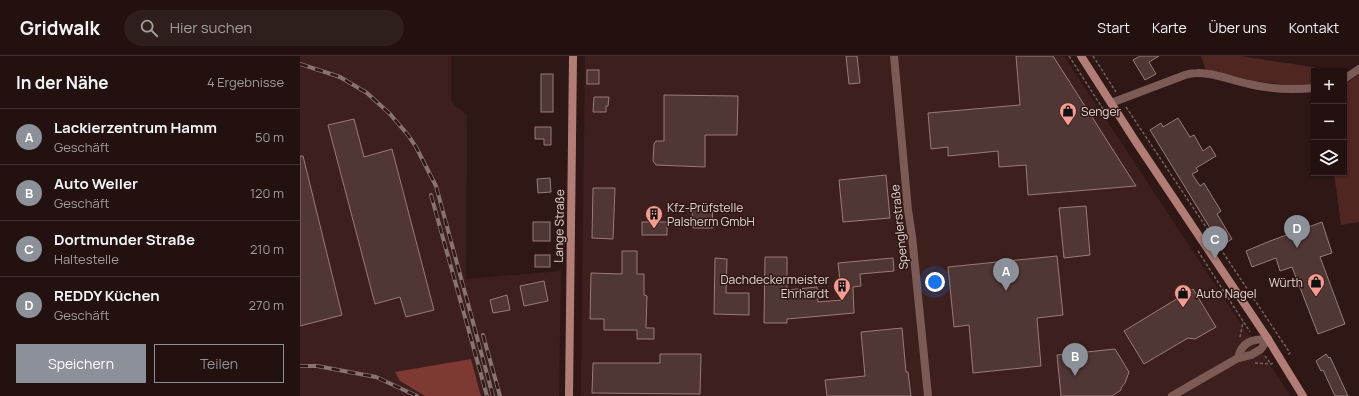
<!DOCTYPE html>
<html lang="de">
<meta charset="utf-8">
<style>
:root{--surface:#22110f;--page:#2e1f1d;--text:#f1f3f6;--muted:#a29d9e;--line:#3f312f;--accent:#8c9099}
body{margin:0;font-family:Manrope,sans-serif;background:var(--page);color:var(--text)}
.controls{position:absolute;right:12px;top:12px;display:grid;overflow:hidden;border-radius:0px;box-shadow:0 1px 3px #0004}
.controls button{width:36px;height:36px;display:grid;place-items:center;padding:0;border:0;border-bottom:1px solid var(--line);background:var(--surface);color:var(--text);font:20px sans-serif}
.you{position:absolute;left:635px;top:226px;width:14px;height:14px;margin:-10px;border:3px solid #fff;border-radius:50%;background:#1a73e8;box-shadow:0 0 0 6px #1a73e833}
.badge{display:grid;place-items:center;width:26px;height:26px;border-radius:50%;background:var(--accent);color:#fff;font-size:13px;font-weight:700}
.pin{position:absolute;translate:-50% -33px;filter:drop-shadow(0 1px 2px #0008)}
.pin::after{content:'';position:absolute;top:21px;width:14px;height:12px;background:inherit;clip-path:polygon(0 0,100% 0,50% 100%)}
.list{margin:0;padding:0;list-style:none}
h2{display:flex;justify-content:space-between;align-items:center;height:52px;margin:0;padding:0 16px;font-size:17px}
h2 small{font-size:13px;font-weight:400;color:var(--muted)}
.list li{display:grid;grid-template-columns:26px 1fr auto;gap:12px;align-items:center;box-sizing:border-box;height:56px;padding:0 16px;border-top:1px solid var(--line)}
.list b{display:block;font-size:15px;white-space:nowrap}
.list p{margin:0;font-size:13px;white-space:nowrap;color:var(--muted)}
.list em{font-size:13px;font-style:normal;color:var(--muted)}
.actions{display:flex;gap:8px;padding:12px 16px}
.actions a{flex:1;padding:9px 0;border:1px solid var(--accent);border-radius:0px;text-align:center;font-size:14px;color:var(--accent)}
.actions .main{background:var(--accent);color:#fff}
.icon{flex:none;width:22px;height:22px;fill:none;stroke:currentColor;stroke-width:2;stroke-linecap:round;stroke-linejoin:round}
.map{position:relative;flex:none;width:1059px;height:340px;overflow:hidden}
header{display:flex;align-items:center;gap:24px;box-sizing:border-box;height:56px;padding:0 20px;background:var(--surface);border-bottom:1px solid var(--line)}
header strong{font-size:19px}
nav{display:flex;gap:22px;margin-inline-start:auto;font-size:14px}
.search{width:280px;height:36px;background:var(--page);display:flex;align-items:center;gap:10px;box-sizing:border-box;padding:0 14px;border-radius:22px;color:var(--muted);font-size:15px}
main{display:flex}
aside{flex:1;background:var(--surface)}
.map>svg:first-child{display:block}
.built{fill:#3d201d}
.green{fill:#502622}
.forest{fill:#7f3933}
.building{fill:#513734;stroke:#997b77}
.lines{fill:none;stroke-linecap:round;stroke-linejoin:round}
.path{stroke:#75605d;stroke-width:1.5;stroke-dasharray:3 2;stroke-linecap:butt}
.street{stroke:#7c5b57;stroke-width:8}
.secondary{stroke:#b27d76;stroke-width:8}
.rail-casing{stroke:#877370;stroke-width:4}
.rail{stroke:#2e1714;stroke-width:2.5;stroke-dasharray:8;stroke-linecap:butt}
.labels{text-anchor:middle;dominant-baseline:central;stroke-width:3;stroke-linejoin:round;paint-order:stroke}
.poi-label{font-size:12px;fill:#e5d4d1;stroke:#2e1714;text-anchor:start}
.street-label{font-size:12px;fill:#e5d4d1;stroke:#2e1714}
</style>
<header>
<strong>Gridwalk</strong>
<div class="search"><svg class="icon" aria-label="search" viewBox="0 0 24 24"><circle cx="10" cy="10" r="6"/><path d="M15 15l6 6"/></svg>Hier suchen</div>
<nav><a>Start</a><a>Karte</a><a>Über uns</a><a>Kontakt</a></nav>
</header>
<main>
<aside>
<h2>In der Nähe<small>4 Ergebnisse</small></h2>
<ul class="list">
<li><span class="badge">A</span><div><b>Lackierzentrum Hamm</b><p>Geschäft</p></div><em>50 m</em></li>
<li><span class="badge">B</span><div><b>Auto Weller</b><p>Geschäft</p></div><em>120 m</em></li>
<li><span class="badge">C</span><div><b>Dortmunder Straße</b><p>Haltestelle</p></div><em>210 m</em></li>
<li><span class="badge">D</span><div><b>REDDY Küchen</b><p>Geschäft</p></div><em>270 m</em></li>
</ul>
<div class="actions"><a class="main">Speichern</a><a>Teilen</a></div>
</aside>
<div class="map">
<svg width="1059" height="340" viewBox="0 0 1059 340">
<rect width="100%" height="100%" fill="#2e1714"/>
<g class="built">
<path d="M0 0H151V46L167 59 166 223 261 215 259 340H181L171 304 100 325 125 340H0Z"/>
<path d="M285 0H764L937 262 975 316 991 340H281Z"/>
</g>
<g class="green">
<path d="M901 0H940L1013 11 1022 15H1014V28C985 32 935 22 906 14Z"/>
<path d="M1059 19V166L1041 169 1034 117H1044V28Z"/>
</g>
<path class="forest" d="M171 303 181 340H125L100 325 95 316Z"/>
<g class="building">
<path d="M546 0H557L560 27 549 28Z"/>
<path d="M716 0H753L836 130 728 139 726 109 699 111 698 95 648 100V91L631 93 628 57 720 49Z"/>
<path d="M840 0H859L849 6 856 18 845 24 833 4Z"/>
<rect x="287" y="14" width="12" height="14"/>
<rect x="241" y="18" width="12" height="38"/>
<path d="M364 39 438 40 437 79H405V111L356 109 353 105 354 88 356 85H364Z"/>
<path d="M294 41H309L308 50H306V56H293Z"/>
<path d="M878 62 890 81 894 79 903 95 910 90 916 100 896 112 898 115 892 118 900 130 904 127 921 155 917 158 932 183 921 190 850 74 861 67 863 71Z"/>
<path d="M54 63 64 101 92 93 134 254 106 261 100 241 75 248 28 69Z"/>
<path d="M235 71H251V89H244V83H235Z"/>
<path d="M0 100H3L42 259 0 270Z"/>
<path d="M586 119 590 162 543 166 539 124Z"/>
<path d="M250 122 251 136 238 137 237 123Z"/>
<path d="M293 132H315L313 183 292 182Z"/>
<path d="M412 150 413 172H393L392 151Z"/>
<path d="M786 150 790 199 764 202 759 152Z"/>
<rect x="233" y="166" width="17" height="19"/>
<rect x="342" y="166" width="25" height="13"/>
<path d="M1022 166 1032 197 1020 201 1045 268 1018 278 992 211 980 215 976 202 952 211 946 195 970 185Z"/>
<path d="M322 195H337V218H344V239L347 240 346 272H354V283H337V274H304V263H290L291 217 322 218Z"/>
<rect x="235" y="199" width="15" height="12"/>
<path d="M757 200 763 259 737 262 741 310 673 317 669 269 654 271 648 211Z"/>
<path d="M465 201H487V234L517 231 518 246 542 244 538 207 593 202 594 215 560 218 561 230 553 231 554 257 487 263V267H464Z"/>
<path d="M415 202 427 203 426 237H449V259L414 258Z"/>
<path d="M244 225 248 245 224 250 220 230Z"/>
<path d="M893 233 916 271 895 283 888 282 844 308 824 275Z"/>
<path d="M207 239 210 254 193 257 190 244Z"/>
<path d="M602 272 606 316H608L611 340H527L525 324 565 320 561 276Z"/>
<path d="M815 293 829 316 825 327 821 332V334L812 340H761L757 299Z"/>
<path d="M360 298H401L400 338 292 337 293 307H360Z"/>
<path d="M1026 298 1029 302 1030 301 1048 340H1035L1023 314 1021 315 1016 305Z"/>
</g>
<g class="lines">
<g class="path">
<path d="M769 0 805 56"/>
<path d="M793 0 816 36"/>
<path d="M826 51 990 297 987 299"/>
<path d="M898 195 950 276"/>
<path d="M940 281 943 266"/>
<path d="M965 300 971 308"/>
<path d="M955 307 971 308 973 307"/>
</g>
<g class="street">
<path d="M594 0 608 154 612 180 628 340"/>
<path d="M1044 23 1059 13"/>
<path d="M811 47 885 19C888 18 893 17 897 17 913 16 933 25 949 28 970 33 993 34 1014 32"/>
<path d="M938 302C942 285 953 283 968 283"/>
<path d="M872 340 938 302 951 299 961 293 968 283"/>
</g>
<g class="secondary">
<path d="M781 0 836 86 968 283 1003 340"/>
<path d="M269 340 273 0"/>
</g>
<g class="rail-casing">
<g id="rail">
<path d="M0 8 40 21 67 37 90 58 108 79 116 91 136 130 193 340"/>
<path d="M131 139 187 340"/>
<path d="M183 279 200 340"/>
<path d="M0 310H17L76 321 117 340"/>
</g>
</g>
<use href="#rail" class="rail"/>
</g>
<defs>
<g id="shop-pin" transform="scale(0.9)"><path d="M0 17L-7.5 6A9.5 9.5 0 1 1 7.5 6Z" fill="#f59c92" stroke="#2e1714"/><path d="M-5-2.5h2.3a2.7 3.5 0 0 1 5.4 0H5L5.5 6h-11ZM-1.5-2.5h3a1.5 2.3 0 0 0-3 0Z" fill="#111"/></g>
<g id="building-pin" transform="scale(0.9)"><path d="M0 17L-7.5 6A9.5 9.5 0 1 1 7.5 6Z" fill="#f59c92" stroke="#2e1714"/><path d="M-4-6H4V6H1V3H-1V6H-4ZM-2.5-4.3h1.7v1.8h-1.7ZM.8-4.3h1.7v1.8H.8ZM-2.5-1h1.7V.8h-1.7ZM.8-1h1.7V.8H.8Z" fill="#111"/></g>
</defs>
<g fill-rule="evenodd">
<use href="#shop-pin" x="768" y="55"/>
<use href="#building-pin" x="354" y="158"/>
<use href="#shop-pin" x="1016" y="226"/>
<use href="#building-pin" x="542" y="230"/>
<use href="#shop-pin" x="883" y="237"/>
</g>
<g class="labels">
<g class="poi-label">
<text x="781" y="55">Senger</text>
<text x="367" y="151">Kfz-Prüfstelle<tspan x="367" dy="14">Palsherm GmbH</tspan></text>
<text x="529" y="223" text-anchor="end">Dachdeckermeister<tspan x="529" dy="14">Ehrhardt</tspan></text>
<text x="1003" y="226" text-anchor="end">Würth</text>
<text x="896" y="237">Auto Nagel</text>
</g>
<g class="street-label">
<text transform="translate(259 170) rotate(-89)">Lange Straße</text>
<text transform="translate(599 171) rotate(-96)">Spenglerstraße</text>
</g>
</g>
</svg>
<div class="controls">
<button>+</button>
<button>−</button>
<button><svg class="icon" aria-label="layers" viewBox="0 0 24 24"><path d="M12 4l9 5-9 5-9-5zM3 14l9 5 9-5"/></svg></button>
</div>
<div class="you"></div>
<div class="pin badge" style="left:706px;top:235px">A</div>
<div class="pin badge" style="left:775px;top:320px">B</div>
<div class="pin badge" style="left:915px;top:203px">C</div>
<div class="pin badge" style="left:997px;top:192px">D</div>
</div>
</main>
